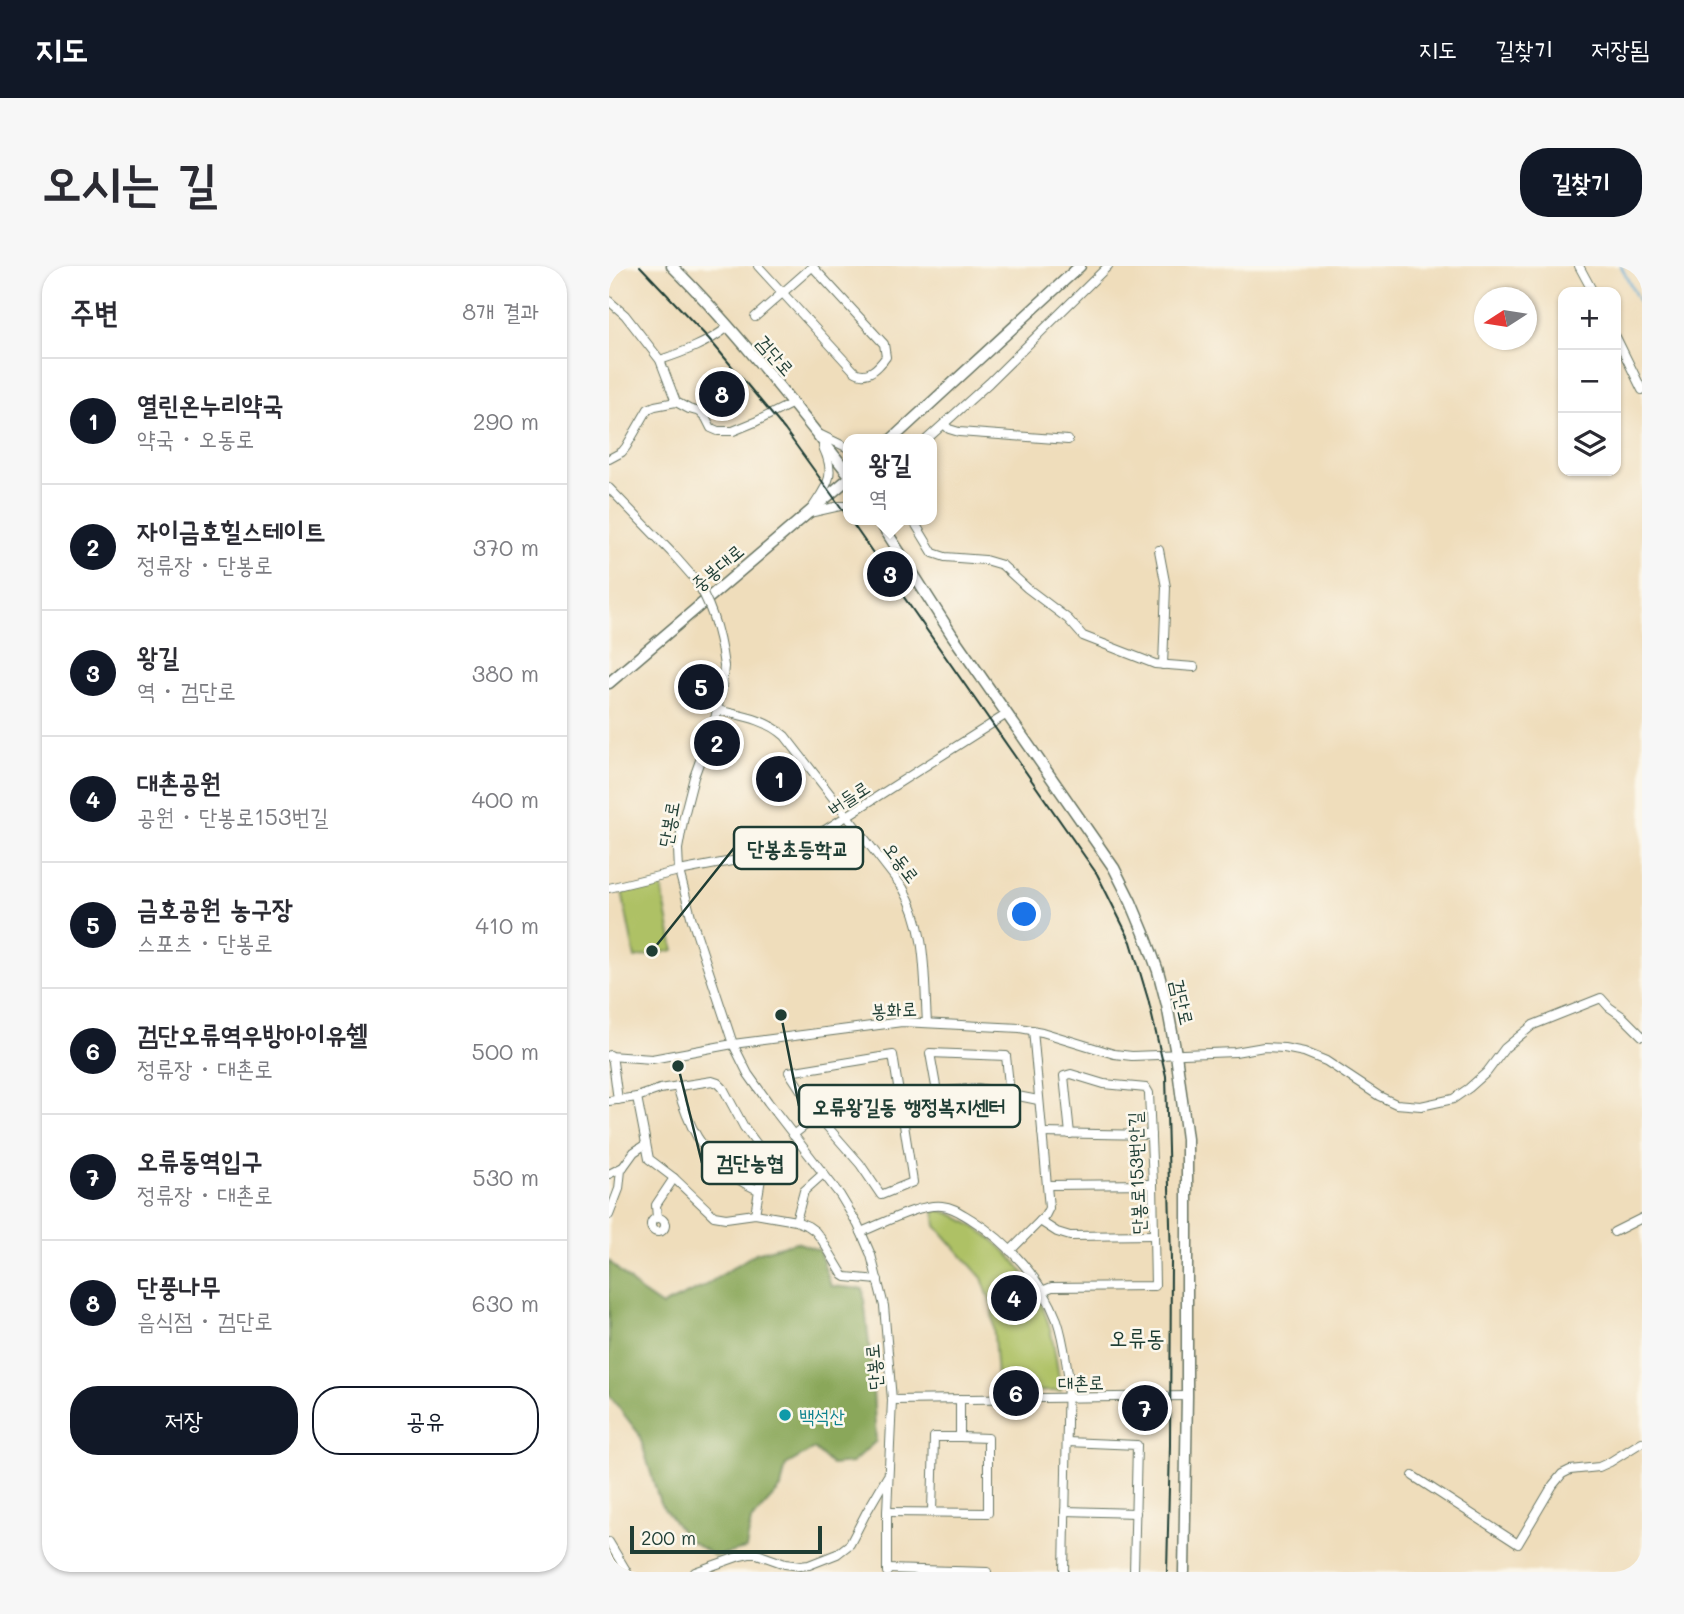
<!DOCTYPE html>
<html lang="ko">
<meta charset="utf-8">
<style>
:root{--surface:#fff;--page:#f7f7f7;--text:#2b2b33;--muted:#7c7c81;--line:#e1e1e2;--accent:#111827}
body{margin:0;font-family:Mali,"Poor Story",sans-serif;background:var(--page);color:var(--text)}
.controls{position:absolute;right:21px;top:21px;display:grid;overflow:hidden;border-radius:14px;box-shadow:0 2px 5px #0004}
.controls button{width:63px;height:63px;display:grid;place-items:center;padding:0;border:0;border-bottom:2px solid var(--line);background:var(--surface);color:var(--text);font:35px sans-serif}
.compass{position:absolute;left:865px;top:21px;width:63px;height:63px;border-radius:50%;background:var(--surface);box-shadow:0 2px 5px #0004;rotate:258deg}
.scale{position:absolute;left:21px;bottom:18px;width:192px;box-sizing:border-box;padding-left:7px;border:4px solid #1f3d34;border-top:0;font-size:19px;line-height:24px;white-space:nowrap;color:#1f3d34;-webkit-text-stroke:5px #fbf7ec;paint-order:stroke}
.you{position:absolute;left:416px;top:649px;width:24px;height:24px;margin:-18px;border:5px solid #fff;border-radius:50%;background:#1a73e8;box-shadow:0 0 0 10px #1a73e833}
.badge{display:grid;place-items:center;width:46px;height:46px;border-radius:50%;background:var(--accent);color:#fff;font-size:23px;font-weight:700}
.pin{position:absolute;translate:-50% -50%;border:4px solid #fff;box-shadow:0 2px 7px #0006}
.popup{position:absolute;left:234px;top:168px;width:94px;height:91px;box-sizing:border-box;display:grid;place-content:center;border-radius:14px;background:var(--surface);filter:drop-shadow(0 2px 5px #0005);font-size:23px;white-space:nowrap;color:var(--muted)}
.popup b{font-size:26px;color:var(--text)}
.popup::after{content:'';position:absolute;left:50%;top:100%;margin-left:-14px;border:14px solid transparent;border-top-color:var(--surface)}
.list{margin:0;padding:0;list-style:none}
h2{display:flex;justify-content:space-between;align-items:center;height:91px;margin:0;padding:0 28px;font-size:30px}
h2 small{font-size:23px;font-weight:400;color:var(--muted)}
.list li{display:grid;grid-template-columns:46px 1fr auto;gap:21px;align-items:center;box-sizing:border-box;height:126px;padding:0 28px;border-top:2px solid var(--line)}
.list b{display:block;font-size:26px;white-space:nowrap}
.list p{margin:0;font-size:23px;white-space:nowrap;color:var(--muted)}
.list em{font-size:23px;font-style:normal;color:var(--muted)}
.actions{display:flex;gap:14px;padding:21px 28px}
.actions a{flex:1;padding:16px 0;border:2px solid var(--accent);border-radius:28px;text-align:center;font-size:24px;color:var(--accent)}
.actions .main{background:var(--accent);color:#fff}
.icon{flex:none;width:38px;height:38px;fill:none;stroke:currentColor;stroke-width:2;stroke-linecap:round;stroke-linejoin:round}
.map{position:relative;flex:none;width:1033px;height:1306px;overflow:hidden;border-radius:28px}
header{display:flex;align-items:center;gap:42px;box-sizing:border-box;height:98px;padding:0 35px;background:var(--accent);color:#fff}
header strong{font-size:33px}
nav{display:flex;gap:38px;margin-inline-start:auto;font-size:24px}
.intro{display:flex;align-items:center;justify-content:space-between;box-sizing:border-box;height:168px;padding:0 42px}
h1{margin:0;font-size:49px}
.button{padding:18px 32px;border-radius:28px;background:var(--accent);color:#fff;font-size:24px;font-weight:700}
main{display:flex;gap:42px;padding:0 42px}
aside{flex:1;background:var(--surface);border-radius:28px;box-shadow:0 2px 5px #0004}
.map>svg:first-child{display:block}
.green{fill:#aec165;stroke:#667f4c;stroke-width:2}
.forest{fill:#8aa75a;stroke:#547247;stroke-width:2}
.lines{fill:none;stroke-linecap:round;stroke-linejoin:round}
.stream{stroke:#5ba7d3;stroke-width:2}
.minor-casing{stroke:#687563;stroke-width:10}
.major-casing{stroke:#687563;stroke-width:13}
.minor{stroke:#fff;stroke-width:8}
.major{stroke:#fff;stroke-width:10}
.tram{stroke:#1f3d34;stroke-width:2}
.minor-bridge-casing{stroke:#687563;stroke-width:10;stroke-linecap:butt}
.minor-bridge{stroke:#fff;stroke-width:8}
.culture-dot{fill:#0f9aa8;stroke:#fbf7ec;stroke-width:2.5}
.labels{text-anchor:middle;dominant-baseline:central;stroke-width:5;stroke-linejoin:round;paint-order:stroke}
.street-label{font-size:19px;fill:#1f3d34;stroke:#fbf7ec}
.culture-label{font-size:19px;fill:#0d838f;stroke:#fbf7ec;text-anchor:start}
.quarter-label{font-size:23px;fill:#1f3d34;stroke:#fbf7ec}
.leader{fill:none;stroke:#1f3d34;stroke-width:2.5}
.callout-dot{fill:#1f3d34;stroke:#fbf7ec;stroke-width:2.5}
.callout{fill:#fbf7ec;stroke:#1f3d34;stroke-width:2.5}
.callout-label{font-size:21px;text-anchor:middle;font-weight:bold;fill:#1f3d34}
</style>
<header>
<strong>지도</strong>
<nav><a>지도</a><a>길찾기</a><a>저장됨</a></nav>
</header>
<div class="intro"><h1>오시는 길</h1><a class="button">길찾기</a></div>
<main>
<aside>
<h2>주변<small>8개 결과</small></h2>
<ul class="list">
<li><span class="badge">1</span><div><b>열린온누리약국</b><p>약국 · 오동로</p></div><em>290 m</em></li>
<li><span class="badge">2</span><div><b>자이금호힐스테이트</b><p>정류장 · 단봉로</p></div><em>370 m</em></li>
<li><span class="badge">3</span><div><b>왕길</b><p>역 · 검단로</p></div><em>380 m</em></li>
<li><span class="badge">4</span><div><b>대촌공원</b><p>공원 · 단봉로153번길</p></div><em>400 m</em></li>
<li><span class="badge">5</span><div><b>금호공원 농구장</b><p>스포츠 · 단봉로</p></div><em>410 m</em></li>
<li><span class="badge">6</span><div><b>검단오류역우방아이유쉘</b><p>정류장 · 대촌로</p></div><em>500 m</em></li>
<li><span class="badge">7</span><div><b>오류동역입구</b><p>정류장 · 대촌로</p></div><em>530 m</em></li>
<li><span class="badge">8</span><div><b>단풍나무</b><p>음식점 · 검단로</p></div><em>630 m</em></li>
</ul>
<div class="actions"><a class="main">저장</a><a>공유</a></div>
</aside>
<div class="map">
<svg width="1033" height="1306" viewBox="0 0 1033 1306">
<rect width="100%" height="100%" fill="#fbf7ec"/>
<filter id="ink" filterUnits="userSpaceOnUse"><feTurbulence type="fractalNoise" baseFrequency=".0143" numOctaves="2"/><feDisplacementMap in="SourceGraphic" scale="14" xChannelSelector="R" yChannelSelector="G"/><feConvolveMatrix kernelMatrix="1 2 1 2 8 2 1 2 1" color-interpolation-filters="sRGB"/></filter>
<filter id="wash" filterUnits="userSpaceOnUse"><feTurbulence type="fractalNoise" baseFrequency=".00686" numOctaves="4" result="noise"/><feDisplacementMap in="SourceGraphic" scale="28" xChannelSelector="R" yChannelSelector="G"/><feGaussianBlur stdDeviation="1.57" result="paint"/><feColorMatrix in="noise" values="0 0 0 0 0 0 0 0 0 0 0 0 0 0 0 0 0 1.4 0 .05"/><feComposite in="paint" operator="in"/></filter>
<g filter="url(#wash)">
<rect width="100%" height="100%" fill="#efddbb"/>
<g class="green">
<path d="M52 619 65 684 26 692 13 626Z"/>
<path d="M325 943C340 945 351 952 364 960 400 981 426 1016 439 1056 446 1078 448 1102 452 1125L389 1126 383 1041 373 1012 327 960Z"/>
</g>
<path class="forest" d="M187 976 210 984 222 1020 254 1023 263 1106 267 1175 243 1197 223 1199 205 1183 177 1199 172 1222 142 1255 137 1283 106 1290 78 1273 51 1237 30 1168 0 1129V995L31 1025 53 1040 92 1022 147 987Z"/>
<g class="lines">
<path class="stream" d="M1012 0 1033 42"/>
</g>
</g>
<g filter="url(#ink)">
<g class="lines">
<g class="minor-casing">
<g id="minor">
<path d="M149 0 245 105C258 114 269 102 277 91L275 78 203 0"/>
<path d="M970 0 984 26"/>
<path d="M0 35 16 49 51 94 67 136 80 143 91 146 97 152 102 162 109 165H124L146 156 184 137"/>
<path d="M146 51 204 0"/>
<path d="M1007 71 1033 124"/>
<path d="M51 94C75 86 99 77 119 61"/>
<path d="M335 158 340 163 350 166 459 174"/>
<path d="M210 168 239 182"/>
<path d="M318 173 380 117 499 0"/>
<path d="M214 181C229 212 216 221 200 247L231 240H239"/>
<path d="M0 193 13 186 17 181 39 143 46 140 67 136"/>
<path d="M0 222 62 286 84 311"/>
<path d="M304 254 324 287 336 291 376 294 393 299 418 322 459 353 474 370 546 398 585 401"/>
<path d="M550 284 557 321 554 399"/>
<path d="M115 400 113 422 106 453 85 511 75 550 69 583 70 605 83 654 124 778 139 808 159 836 231 929 249 959 262 989 275 1040 283 1134 278 1246V1306"/>
<path d="M108 444C133 450 157 453 176 470L294 622C318 664 315 710 318 757"/>
<path d="M0 622 70 605 186 583 398 448"/>
<path d="M1 789 4 796 9 834"/>
<path d="M284 789 304 916 272 929 251 898 209 850 180 806Z"/>
<path d="M0 790 43 793 124 778 293 756 411 762 433 766 505 788 523 790 626 786 655 781 675 782 695 786 717 795 770 830 787 838 812 840 844 833 860 822 878 806 896 782 924 759 992 732 1000 741 1013 750 1033 770"/>
<path d="M68 820C79 859 92 887 126 911 133 916 141 921 150 924"/>
<path d="M328 826 321 787 397 790 401 828"/>
<path d="M28 831 40 893 65 912 105 950 117 952 146 948 187 955 199 960 206 965 213 974 234 1009 237 1011 269 1014"/>
<path d="M0 835 28 831 51 823 103 815 109 817 114 822 135 861 156 889 146 948"/>
<path d="M433 867 542 869"/>
<path d="M184 869C203 854 219 840 243 834L369 822 429 834"/>
<path d="M0 908 14 901"/>
<path d="M439 919 544 918"/>
<path d="M0 949 10 923 12 904 25 886 37 878"/>
<circle cx="49" cy="959" r="7"/>
<path d="M48 952 47 939 65 912"/>
<path d="M187 955 195 925 215 907"/>
<path d="M431 955 448 966 461 970 545 969"/>
<path d="M252 966C275 957 309 938 333 940 345 941 353 948 362 953 399 976 433 1014 448 1054 454 1071 456 1089 459 1107L455 1306"/>
<path d="M1005 966 1033 952"/>
<path d="M401 985 436 950 440 942 424 764"/>
<path d="M433 1025 443 1021 546 1020 544 918 540 827 537 822 495 818 462 808 455 810 461 868"/>
<path d="M283 1134 578 1130"/>
<path d="M458 1176 528 1179 525 1306"/>
<path d="M804 1210 909 1278 944 1219 953 1208 961 1204 990 1201 1001 1196 1033 1176"/>
<path d="M456 1245 527 1247"/>
<path d="M278 1246 379 1247V1172L351 1171V1133"/>
<path d="M323 1246 325 1171H351"/>
<path d="M0 1276 18 1306"/>
<path d="M278 1303 378 1306"/>
<path d="M86 1306 131 1290 140 1288H148L176 1298 191 1300 200 1299 228 1288 241 1278 257 1247 278 1211"/>
</g>
</g>
<g class="major-casing">
<g id="major">
<path d="M63 0C127 64 183 136 239 207"/>
<path d="M283 173 471 0"/>
<path d="M270 254 343 369 505 602 522 636 537 672 549 705 558 739 567 788 578 873V1130L575 1306"/>
<path d="M0 417 239 213"/>
</g>
</g>
<use href="#minor" class="minor"/>
<use href="#major" class="major"/>
<g class="tram">
<path d="M31 0 100 73 176 164 239 251"/>
<path d="M241 254 488 608 522 676 539 733 557 810 562 994 561 1179 558 1306"/>
</g>
<g class="minor-bridge-casing">
<path id="minor-bridge" d="M84 311C103 337 111 369 115 400"/>
</g>
<use href="#minor-bridge" class="minor-bridge"/>
</g>
</g>
<circle class="culture-dot" cx="176" cy="1149" r="7"/>
<g class="labels">
<g class="street-label">
<text transform="translate(167 89) rotate(49)">검단로</text>
<text transform="translate(108 301) rotate(-40)">중봉대로</text>
<text transform="translate(239 531) rotate(-33)">버들로</text>
<text transform="translate(59 558) rotate(-80)">단봉로</text>
<text transform="translate(293 596) rotate(53)">오동로</text>
<text transform="translate(574 736) rotate(77)">검단로</text>
<text transform="translate(285 743) rotate(-3)">봉화로</text>
<text transform="translate(527 907) rotate(-92)">단봉로153번안길</text>
<text transform="translate(264 1101) rotate(-95)">단봉로</text>
<text transform="translate(472 1116) rotate(-1)">대촌로</text>
</g>
<g class="culture-label">
<text x="190" y="1149">백석산</text>
</g>
<g class="quarter-label">
<text x="528" y="1071">오류동</text>
</g>
</g>
<path class="leader" d="M43 685L125 582M172 749L190 840M69 800L93 897"/>
<g class="callout-dot">
<circle cx="43" cy="685" r="7"/>
<circle cx="172" cy="749" r="7"/>
<circle cx="69" cy="800" r="7"/>
</g>
<g class="callout">
<rect x="125" y="561" width="129" height="42" rx="7"/>
<rect x="190" y="819" width="221" height="42" rx="7"/>
<rect x="93" y="876" width="95" height="42" rx="7"/>
</g>
<g class="callout-label">
<text x="189" y="590">단봉초등학교</text>
<text x="300" y="848">오류왕길동 행정복지센터</text>
<text x="141" y="904">검단농협</text>
</g>
</svg>
<div class="controls">
<button>+</button>
<button>−</button>
<button><svg class="icon" aria-label="layers" viewBox="0 0 24 24"><path d="M12 4l9 5-9 5-9-5zM3 14l9 5 9-5"/></svg></button>
</div>
<svg class="compass" viewBox="-18 -18 36 36"><path d="M0-13l5 13h-10z" fill="#e53935"/><path d="M0 13l5-13h-10z" fill="#7c7c81"/></svg>
<div class="scale">200 m</div>
<div class="you"></div>
<div class="pin badge" style="left:170px;top:513px">1</div>
<div class="pin badge" style="left:108px;top:477px">2</div>
<div class="pin badge" style="left:281px;top:308px">3</div>
<div class="popup"><b>왕길</b>역</div>
<div class="pin badge" style="left:405px;top:1032px">4</div>
<div class="pin badge" style="left:92px;top:421px">5</div>
<div class="pin badge" style="left:407px;top:1127px">6</div>
<div class="pin badge" style="left:536px;top:1142px">7</div>
<div class="pin badge" style="left:113px;top:128px">8</div>
</div>
</main>
